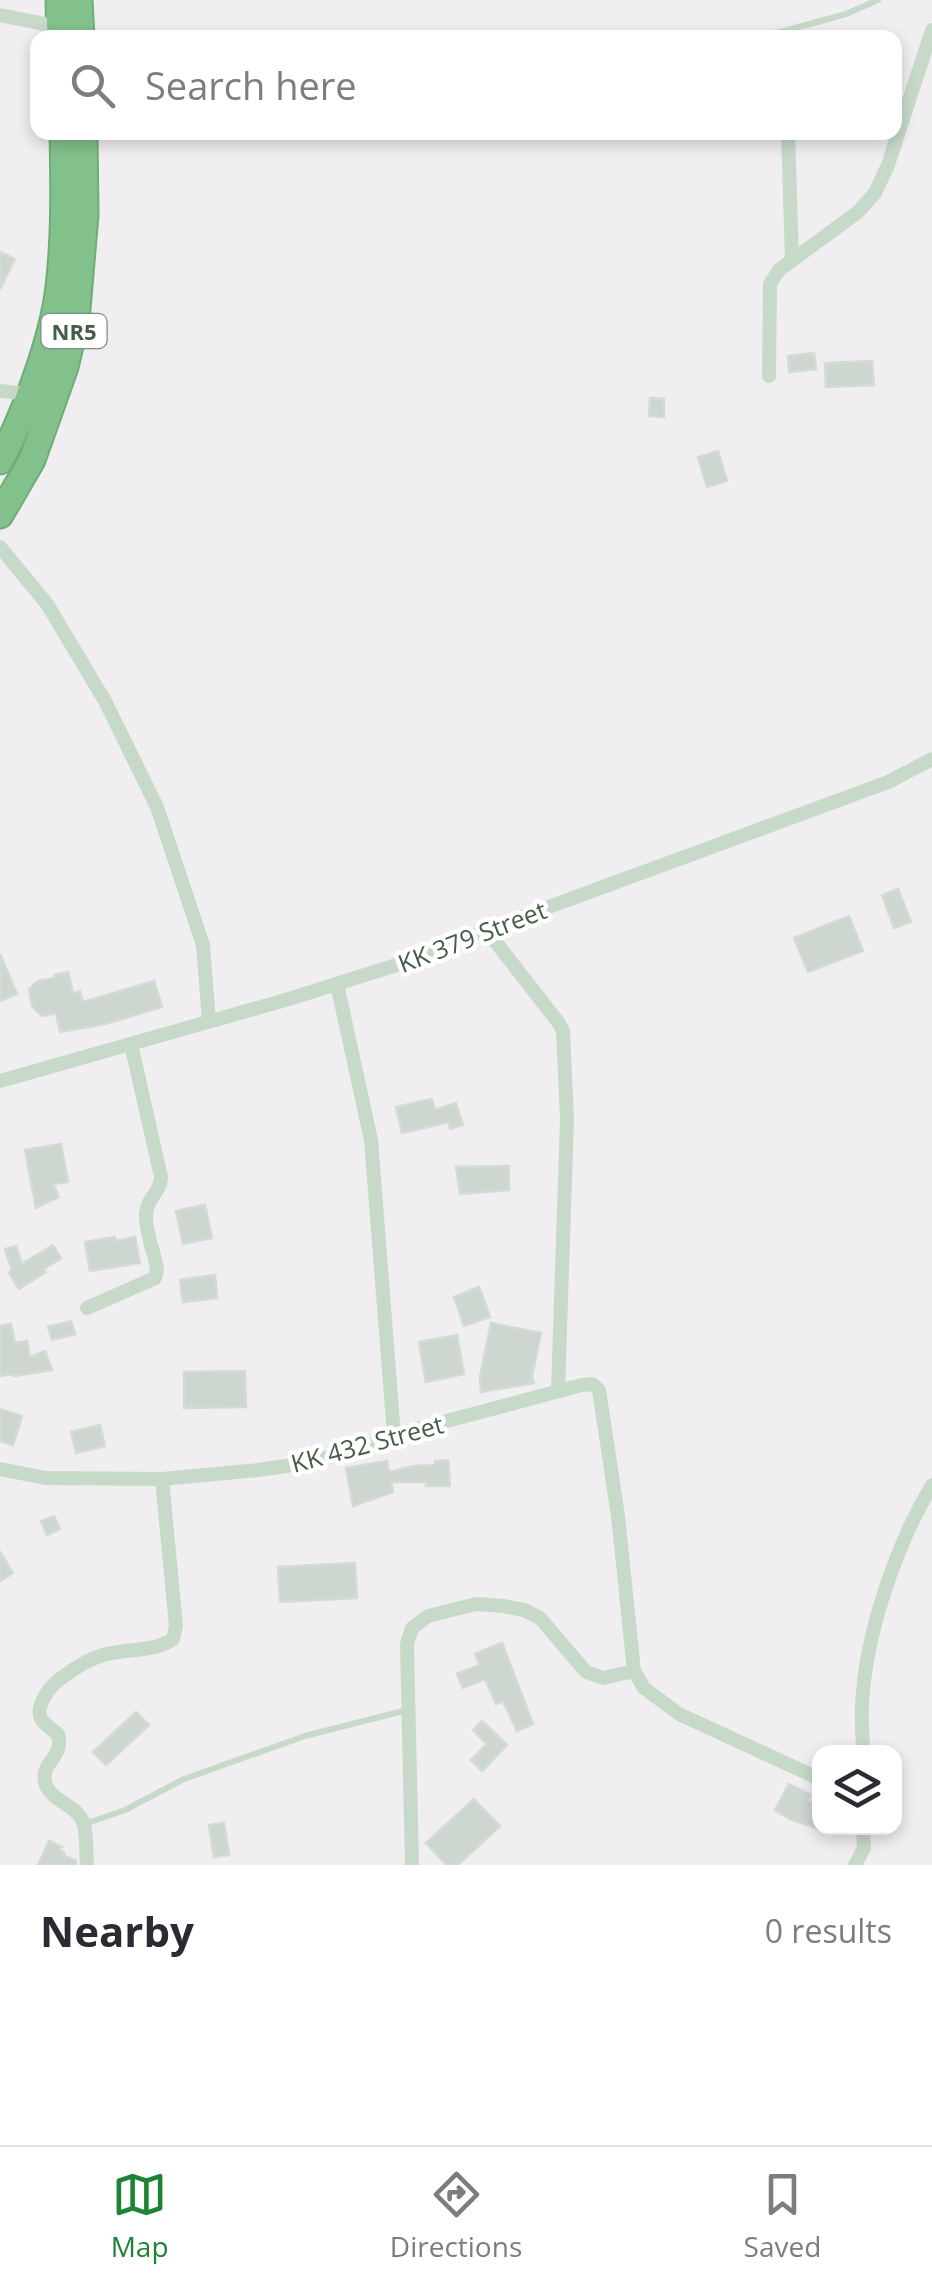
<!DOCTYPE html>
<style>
:root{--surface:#fff;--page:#f2f2f3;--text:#2b2b33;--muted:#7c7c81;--line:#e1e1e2;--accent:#1d8336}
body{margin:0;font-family:"Open Sans",sans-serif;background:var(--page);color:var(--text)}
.controls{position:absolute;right:30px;bottom:30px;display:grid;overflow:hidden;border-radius:20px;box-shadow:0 5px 15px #0003}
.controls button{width:90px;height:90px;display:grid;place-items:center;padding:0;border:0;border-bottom:2px solid var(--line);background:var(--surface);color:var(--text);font:50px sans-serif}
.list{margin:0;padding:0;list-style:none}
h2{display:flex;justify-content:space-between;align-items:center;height:130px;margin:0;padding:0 40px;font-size:42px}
h2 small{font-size:32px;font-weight:400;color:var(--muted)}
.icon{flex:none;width:55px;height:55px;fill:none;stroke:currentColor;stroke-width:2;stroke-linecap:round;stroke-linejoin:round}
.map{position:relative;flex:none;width:932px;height:1865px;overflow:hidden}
.search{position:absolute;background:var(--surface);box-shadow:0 5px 15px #0003;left:30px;right:30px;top:30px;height:110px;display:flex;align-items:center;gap:25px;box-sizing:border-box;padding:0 35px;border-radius:20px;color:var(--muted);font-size:38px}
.sheet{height:280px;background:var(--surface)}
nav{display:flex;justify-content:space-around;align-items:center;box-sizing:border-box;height:140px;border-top:2px solid var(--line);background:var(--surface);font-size:28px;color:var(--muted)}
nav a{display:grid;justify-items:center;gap:5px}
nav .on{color:var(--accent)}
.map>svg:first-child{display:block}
.building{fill:#cdd7d0;stroke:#d2dbd5;stroke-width:2.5}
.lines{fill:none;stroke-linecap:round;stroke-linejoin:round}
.highway-casing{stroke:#6ead78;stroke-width:29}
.lane{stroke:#c7dac9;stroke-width:6}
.street{stroke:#c7dac9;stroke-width:14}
.highway{stroke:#83c18c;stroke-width:25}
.labels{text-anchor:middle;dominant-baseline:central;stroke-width:9;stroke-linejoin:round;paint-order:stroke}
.shield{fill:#fff;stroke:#7d8e7f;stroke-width:2.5}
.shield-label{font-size:22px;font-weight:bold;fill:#455d48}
.street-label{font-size:25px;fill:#455d48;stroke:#fff}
</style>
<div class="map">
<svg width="932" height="1865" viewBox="0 0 932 1865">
<rect width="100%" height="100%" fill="#f0eef1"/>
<g class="building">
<path d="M0 252 15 259 0 289Z"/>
<path d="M814 353 816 369 789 372 788 356Z"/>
<path d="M872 361 874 385 826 387 825 363Z"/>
<path d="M650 398 664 399V417L649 416Z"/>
<path d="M718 451 727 481 707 487 698 457Z"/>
<path d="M898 889 911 922 894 928 882 895Z"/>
<path d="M849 916 863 951 808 972 794 938Z"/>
<path d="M0 954 17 994 0 1001Z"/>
<path d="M68 972 73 993 80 991 83 1002 154 981 162 1007 105 1024 60 1032 56 1013 42 1016 32 1006 29 989 38 981 56 978 55 975Z"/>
<path d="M432 1099 435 1110 456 1103 463 1125 450 1129 449 1122 402 1133 396 1107Z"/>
<path d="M61 1144 68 1182 53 1184 59 1197 36 1208 25 1150Z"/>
<path d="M509 1166V1190L460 1194 456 1167Z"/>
<path d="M205 1205 212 1238 183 1244 176 1211Z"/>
<path d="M115 1237 116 1241 135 1237 140 1263 90 1271 85 1242Z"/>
<path d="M53 1245 61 1258 44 1269 46 1272 19 1289 9 1273 12 1270 5 1249 16 1246 22 1264Z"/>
<path d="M215 1275 217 1298 183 1302 180 1280Z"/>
<path d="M479 1287 490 1317 464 1326 454 1297Z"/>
<path d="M71 1321 75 1334 52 1340 48 1327Z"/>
<path d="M491 1323 541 1333 532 1376 534 1383 481 1392 480 1377Z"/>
<path d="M11 1324 15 1343 27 1341 30 1357 45 1351 52 1370 14 1376V1374L0 1376V1326Z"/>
<path d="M457 1335 464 1374 426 1382 419 1342Z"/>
<path d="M245 1371 246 1407 184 1408V1372Z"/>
<path d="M0 1409 22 1416 13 1445 0 1441Z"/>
<path d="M100 1425 105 1446 76 1453 71 1432Z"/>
<path d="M448 1460 450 1486H426V1482H391L393 1492 353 1506 346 1468 387 1461 389 1472 414 1466 435 1465V1461Z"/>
<path d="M54 1516 60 1529 47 1535 41 1521Z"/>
<path d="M0 1552 13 1573 0 1581Z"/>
<path d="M355 1563 357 1598 280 1602 278 1567Z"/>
<path d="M502 1643 533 1724 517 1731 503 1701 496 1704 485 1679 463 1688 457 1674 480 1665 475 1654Z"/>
<path d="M136 1712 149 1725 106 1765 93 1752Z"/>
<path d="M482 1721 507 1745 482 1771 471 1760 487 1744 473 1730Z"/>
<path d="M789 1784 811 1795 807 1801 820 1805V1829L792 1820 775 1810Z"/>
<path d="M474 1799 500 1826 458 1865H447L426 1843Z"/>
<path d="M224 1823 229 1855 214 1857 209 1825Z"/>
<path d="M49 1841 62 1847 60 1850 64 1852 63 1855 76 1861V1865H38Z"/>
</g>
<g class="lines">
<g class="highway-casing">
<g id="highway">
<path d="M59 0 60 38"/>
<path d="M79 0 81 38"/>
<path d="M0 461C25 414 53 339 59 287 65 236 64 183 63 132"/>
<path d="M0 515 32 460 65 367 76 321 85 215 84 132"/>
</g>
</g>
<g class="lane">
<path d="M773 34 846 14 878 0"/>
<path d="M85 1824 125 1810 184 1779 305 1736 407 1710"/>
</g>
<g class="street">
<path d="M0 15 60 27"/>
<path d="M788 132 792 261"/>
<path d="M769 376 770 284 779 270 858 212 875 193 888 165 932 30"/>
<path d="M0 391 30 394"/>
<path d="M0 547 47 604 105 701 157 807 203 945 209 1021"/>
<path d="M487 931 558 1022 563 1031 567 1119 558 1391"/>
<path d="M337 984 371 1140 394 1435"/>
<path d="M0 1081 289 999 409 961 508 922 888 782 932 759"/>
<path d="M87 1308 155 1278 157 1270C155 1253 145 1232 146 1214 146 1199 161 1192 161 1177L131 1044"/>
<path d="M0 1469 46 1478 162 1479 258 1470 313 1462 356 1449 394 1435 582 1385 592 1384 599 1390 618 1516 634 1671"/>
<path d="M863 1752C863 1737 861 1721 862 1706 865 1635 896 1545 932 1485"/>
<path d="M87 1865C86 1853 87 1837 84 1825 79 1805 53 1803 46 1785 38 1762 65 1759 58 1734 42 1722 33 1717 45 1696 50 1686 58 1680 67 1674 78 1666 90 1659 103 1655 126 1648 153 1653 173 1639L176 1626 162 1479"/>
<path d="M412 1865 407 1644 412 1628 428 1616 476 1604 503 1606 524 1610 540 1618 586 1672 603 1678 634 1671 644 1688 679 1714 820 1779"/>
<path d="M855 1865 864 1848 863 1828"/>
</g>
<use href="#highway" class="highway"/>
</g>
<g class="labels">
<rect class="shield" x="41.5" y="314" width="65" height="34" rx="8"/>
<g class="shield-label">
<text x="74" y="331">NR5</text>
</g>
<g class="street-label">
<text transform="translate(472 936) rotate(-21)">KK 379 Street</text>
<text transform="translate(367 1443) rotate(-15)">KK 432 Street</text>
</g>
</g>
</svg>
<div class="controls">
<button><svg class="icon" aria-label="layers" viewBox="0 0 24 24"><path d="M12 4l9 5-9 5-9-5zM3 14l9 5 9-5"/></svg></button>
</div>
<div class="search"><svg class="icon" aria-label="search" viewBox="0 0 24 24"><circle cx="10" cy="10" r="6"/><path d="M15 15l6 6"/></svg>Search here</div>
</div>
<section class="sheet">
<h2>Nearby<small>0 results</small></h2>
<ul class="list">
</ul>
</section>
<nav>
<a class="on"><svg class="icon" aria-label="map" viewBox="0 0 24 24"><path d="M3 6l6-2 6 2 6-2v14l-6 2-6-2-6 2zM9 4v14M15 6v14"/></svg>Map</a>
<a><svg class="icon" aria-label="directions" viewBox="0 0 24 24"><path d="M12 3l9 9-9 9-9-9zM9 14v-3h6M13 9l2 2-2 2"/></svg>Directions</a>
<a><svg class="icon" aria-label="saved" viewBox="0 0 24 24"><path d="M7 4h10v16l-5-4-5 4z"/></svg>Saved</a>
</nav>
